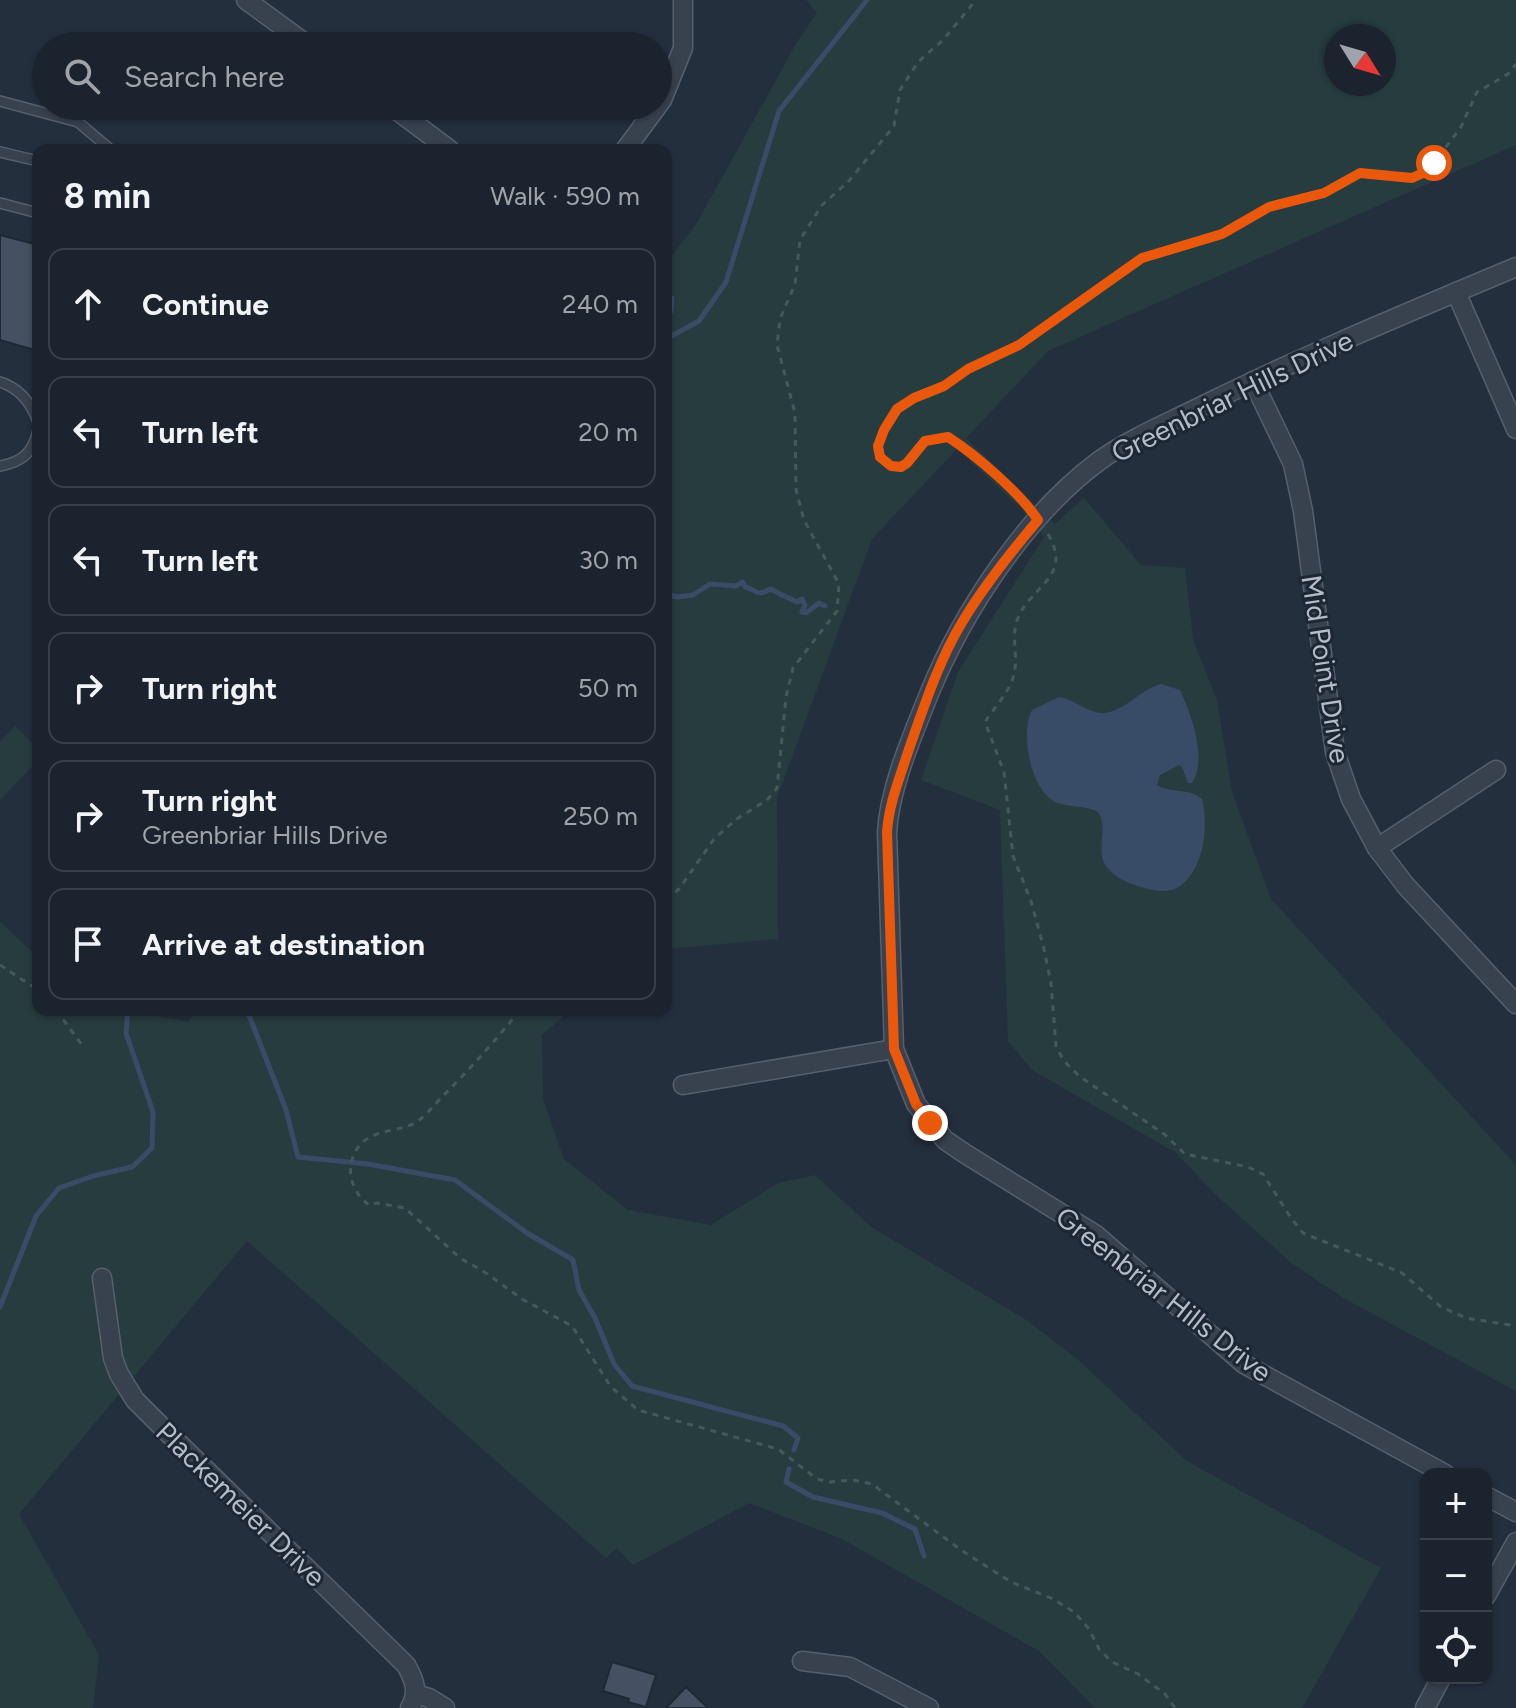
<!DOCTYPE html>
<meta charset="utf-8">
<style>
:root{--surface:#1b232e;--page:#242b36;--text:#f1f3f6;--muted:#a0a4aa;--line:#39404a}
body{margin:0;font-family:Figtree,sans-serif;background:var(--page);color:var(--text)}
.controls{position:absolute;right:24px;bottom:24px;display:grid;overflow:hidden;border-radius:16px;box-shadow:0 2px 6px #0004}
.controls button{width:72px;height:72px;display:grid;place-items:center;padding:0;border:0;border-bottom:2px solid var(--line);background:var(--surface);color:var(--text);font:40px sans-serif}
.compass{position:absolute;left:1324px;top:24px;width:72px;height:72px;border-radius:50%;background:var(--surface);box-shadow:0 2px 6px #0004;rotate:127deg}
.stop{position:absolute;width:24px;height:24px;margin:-18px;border:6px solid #ea580c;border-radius:50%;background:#fff}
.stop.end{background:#ea580c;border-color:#fff;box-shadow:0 2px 8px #0008}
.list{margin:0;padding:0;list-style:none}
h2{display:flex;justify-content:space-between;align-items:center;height:104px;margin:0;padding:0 32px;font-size:34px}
h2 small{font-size:26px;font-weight:400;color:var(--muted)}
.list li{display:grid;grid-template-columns:52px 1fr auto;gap:24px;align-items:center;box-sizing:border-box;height:112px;margin:0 16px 16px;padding:0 16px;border:2px solid var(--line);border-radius:16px}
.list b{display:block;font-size:30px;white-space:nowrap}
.list p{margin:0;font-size:26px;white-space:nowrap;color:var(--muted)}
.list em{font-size:26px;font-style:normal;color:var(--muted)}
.icon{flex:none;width:44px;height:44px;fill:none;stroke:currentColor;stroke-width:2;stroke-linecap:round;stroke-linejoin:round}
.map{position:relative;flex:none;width:1516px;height:1708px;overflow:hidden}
.search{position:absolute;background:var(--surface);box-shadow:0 2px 6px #0004;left:32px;top:32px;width:640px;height:88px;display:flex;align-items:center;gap:20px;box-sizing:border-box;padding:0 28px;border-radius:44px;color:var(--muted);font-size:30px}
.panel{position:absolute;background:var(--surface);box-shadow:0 2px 6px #0004;left:32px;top:144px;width:640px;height:872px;border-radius:16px}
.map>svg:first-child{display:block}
.green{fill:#263c3f;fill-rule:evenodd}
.water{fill:#394c67}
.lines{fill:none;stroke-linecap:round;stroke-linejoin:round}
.stream{stroke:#394c67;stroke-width:5}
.building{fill:#455162;stroke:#1f2835;stroke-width:2}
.lane-casing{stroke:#565f6c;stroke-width:12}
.street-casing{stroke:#565f6c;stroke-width:21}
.path{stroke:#44595c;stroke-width:3;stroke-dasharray:6 6;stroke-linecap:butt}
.lane{stroke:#38414e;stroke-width:9}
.street{stroke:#38414e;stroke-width:18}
.route{stroke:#ea580c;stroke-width:10}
.labels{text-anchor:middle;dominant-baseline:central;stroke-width:6;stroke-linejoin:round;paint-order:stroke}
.street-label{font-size:28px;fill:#b4bcc9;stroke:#1d2633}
</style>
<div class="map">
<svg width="1516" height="1708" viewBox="0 0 1516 1708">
<rect width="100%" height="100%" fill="#242f3e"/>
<g class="green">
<path d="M806 0H1516V145L1048 351 966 438 1055 524 1084 498 1141 565 1185 568 1193 639 1217 700 1232 792 1271 899 1516 1165V1391L1345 1299 1290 1262 1214 1193 1176 1153 1032 1070 1008 1041 1000 810 921 780 958 672 1044 537 1021 508 957 449 872 539 777 798 778 939 666 949V264L698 221 797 42 817 13ZM1336 36H1384V84H1336Z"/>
<path d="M15 726 38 748V760L0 800V742Z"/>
<path d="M0 922 38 957V1010H125L188 1022 196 1010H570L542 1035 543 1099 564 1159 628 1210 711 1225 778 1183 815 1175 871 1227 1028 1321 1077 1359 1187 1461 1381 1568 1302 1708H1095L1039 1651 842 1539 749 1503 633 1565 617 1548 606 1558 247 1241 19 1514 99 1655 93 1708H0Z"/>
</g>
<path class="water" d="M1161 684 1180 690C1191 714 1208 759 1192 783H1188L1182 767 1179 765 1160 775 1157 785C1171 794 1188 787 1202 799 1209 825 1204 869 1180 886 1168 895 1150 890 1138 886 1127 883 1113 876 1106 866 1095 850 1109 828 1098 812 1085 805 1069 808 1055 802 1030 789 1020 732 1032 710L1059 697C1074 699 1088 713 1102 713 1124 713 1140 689 1161 684Z"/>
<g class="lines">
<g class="stream">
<path d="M666 319 671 311 672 298"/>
<path d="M666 339 699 321 726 282 779 111 867 0"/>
<path d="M666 594 677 597 693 595 710 584 736 586 743 582 745 587C757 589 755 598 770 589L797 602 802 599 805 605 802 612 806 613 819 603 825 606"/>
<path d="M247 1010 286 1110 298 1157 368 1164 455 1180 527 1233 573 1260 579 1290 595 1318 614 1364 632 1386 783 1426 798 1438 794 1450"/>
<path d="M0 1307 36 1216 59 1188 93 1176 132 1167 152 1148 153 1112 126 1033 128 1010"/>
<path d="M789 1469 786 1482 813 1497 882 1513 915 1529 924 1556"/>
</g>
</g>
<g class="building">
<path d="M0 235 38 245V351L0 340Z"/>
<path d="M612 1662 656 1675 646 1707 628 1702 629 1699 603 1691Z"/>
<path d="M686 1687 708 1708H666Z"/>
</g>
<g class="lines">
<g class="lane-casing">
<g id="lane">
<path d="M0 101 78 122 111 150"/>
<path d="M0 152 38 161"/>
<path d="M0 203 38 213"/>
<path d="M0 382C20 388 31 403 38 422"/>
<path d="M0 466C23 462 33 452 38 430"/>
</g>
</g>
<g class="street-casing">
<g id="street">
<path d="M246 0 309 46"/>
<path d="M391 106 450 150"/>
<path d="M625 150 662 100 683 48V0"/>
<path d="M1456 292 1516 429"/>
<path d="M1253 381 1293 464 1303 511 1335 752 1351 799 1377 848 1406 886 1516 1004"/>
<path d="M1377 848 1496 770"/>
<path d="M683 1085 894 1049"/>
<path d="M102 1278 113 1358 119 1374 135 1400 163 1428 406 1665C415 1681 419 1692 410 1708"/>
<path d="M1445 1474 1244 1364 1096 1235 964 1153 945 1140 916 1104 894 1049 887 832C890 786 912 737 929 694 963 611 1026 515 1099 461 1131 438 1170 422 1206 404 1307 354 1412 311 1516 267"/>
<path d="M1486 1496 1516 1512"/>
<path d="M1486 1596 1516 1542"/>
<path d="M802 1661 850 1667 929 1708"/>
<path d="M416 1694 429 1698 445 1708"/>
<path d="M1425 1708 1441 1678"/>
</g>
</g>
<g class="path">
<path d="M1027 505 962 446 948 437 925 441 907 463 901 467 891 466 880 457 878 446 884 430 897 409 914 398 944 386 968 369 1019 345 1142 258 1222 234 1269 207 1324 193 1360 173 1412 178 1423 173 1434 163 1461 127 1477 92 1508 74 1516 64"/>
<path d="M1048 534C1075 580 1025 587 1016 624 1012 640 1018 658 1014 674 1011 690 994 708 985 722L1004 772 1013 856 1031 901 1044 949 1051 983 1056 1046 1064 1061 1079 1076 1164 1134 1185 1154 1248 1167 1263 1174 1291 1218 1303 1233 1402 1273 1441 1307 1466 1318 1516 1326"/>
<path d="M666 900 679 889 714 839 738 818 767 800 777 788 786 697 793 668 837 611 839 584 804 520 796 490 795 413 777 345 780 319 795 284 800 240 822 205 848 182 894 126 900 90 918 62 943 40 976 0"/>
<path d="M0 965 38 990"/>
<path d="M56 1010 82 1045"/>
<path d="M520 1010C495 1041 470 1069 442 1097 434 1105 425 1117 415 1123 398 1132 373 1129 359 1146 344 1166 350 1191 369 1205L377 1203 405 1208 460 1258 486 1273 522 1299 572 1326 611 1387 638 1410 778 1449 817 1479 830 1482 853 1480 872 1484 961 1550 1011 1582 1053 1599 1074 1612 1089 1629 1099 1649 1112 1662 1138 1674 1165 1694 1175 1708"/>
</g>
<use href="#lane" class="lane"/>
<use href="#street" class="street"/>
</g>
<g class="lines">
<path class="route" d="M930 1123 916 1104 894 1049 887 832C889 803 900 777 909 749 924 707 938 663 961 624 983 587 1010 553 1038 520 1020 493 976 455 948 437L925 441 907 463 901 467 891 466 880 457 878 446 884 430 897 409 914 398 944 386 968 369 1019 345 1142 258 1222 234 1269 207 1324 193 1360 173 1412 178 1423 173 1434 163"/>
</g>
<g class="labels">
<g class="street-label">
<text transform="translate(1232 396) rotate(-26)">Greenbriar Hills Drive</text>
<text transform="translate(1326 669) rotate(81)">Mid Point Drive</text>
<text transform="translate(1164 1294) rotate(38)">Greenbriar Hills Drive</text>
<text transform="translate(241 1504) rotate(44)">Plackemeier Drive</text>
</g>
</g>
</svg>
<div class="controls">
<button>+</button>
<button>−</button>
<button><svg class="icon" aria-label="locate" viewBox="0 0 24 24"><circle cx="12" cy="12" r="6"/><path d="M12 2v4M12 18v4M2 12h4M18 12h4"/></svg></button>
</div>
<svg class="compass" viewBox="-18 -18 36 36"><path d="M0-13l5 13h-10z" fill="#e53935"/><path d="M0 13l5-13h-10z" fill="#a0a4aa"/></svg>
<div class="stop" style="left:1434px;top:163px"></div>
<div class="stop end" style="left:930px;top:1123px"></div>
<div class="search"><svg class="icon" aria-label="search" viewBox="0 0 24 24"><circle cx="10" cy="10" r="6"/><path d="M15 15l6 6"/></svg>Search here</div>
<section class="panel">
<h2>8 min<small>Walk · 590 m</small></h2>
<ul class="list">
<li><svg class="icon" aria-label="ahead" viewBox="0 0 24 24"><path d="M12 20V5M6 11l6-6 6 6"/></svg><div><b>Continue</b></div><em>240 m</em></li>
<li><svg class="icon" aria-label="left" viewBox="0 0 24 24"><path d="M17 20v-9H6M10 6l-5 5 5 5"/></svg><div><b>Turn left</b></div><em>20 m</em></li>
<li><svg class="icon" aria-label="left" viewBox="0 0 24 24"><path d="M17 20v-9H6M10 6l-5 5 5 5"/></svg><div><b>Turn left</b></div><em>30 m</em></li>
<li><svg class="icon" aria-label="right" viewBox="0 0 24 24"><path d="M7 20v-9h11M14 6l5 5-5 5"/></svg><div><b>Turn right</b></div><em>50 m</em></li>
<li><svg class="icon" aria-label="right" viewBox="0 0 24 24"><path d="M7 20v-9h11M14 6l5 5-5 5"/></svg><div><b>Turn right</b><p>Greenbriar Hills Drive</p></div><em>250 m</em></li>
<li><svg class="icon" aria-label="arrive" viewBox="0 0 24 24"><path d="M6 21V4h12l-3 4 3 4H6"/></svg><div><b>Arrive at destination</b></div></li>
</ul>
</section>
</div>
